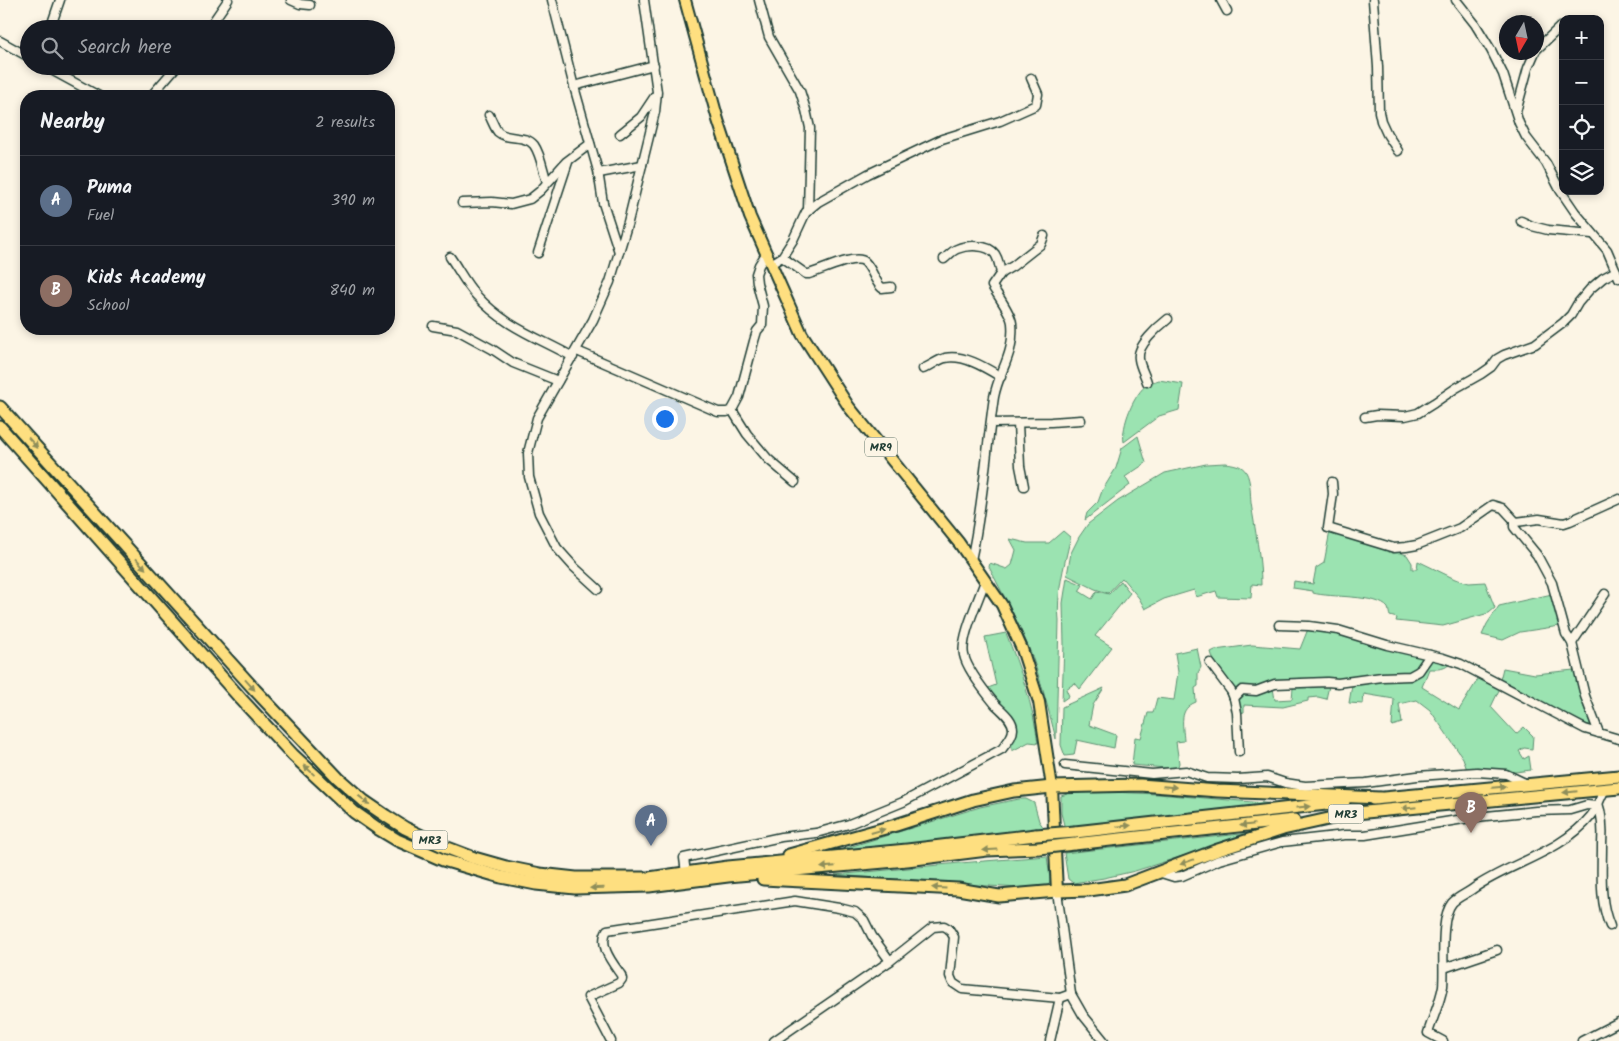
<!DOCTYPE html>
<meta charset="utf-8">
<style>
:root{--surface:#171b24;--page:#242831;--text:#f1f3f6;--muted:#9ea1a6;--line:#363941;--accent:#d1495b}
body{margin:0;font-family:Kalam,sans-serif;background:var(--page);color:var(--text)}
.controls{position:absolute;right:15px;top:15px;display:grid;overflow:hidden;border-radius:10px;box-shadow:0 2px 8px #0003}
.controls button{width:45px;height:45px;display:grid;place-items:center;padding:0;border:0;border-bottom:1px solid var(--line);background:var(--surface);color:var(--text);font:25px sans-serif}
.compass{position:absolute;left:1499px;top:15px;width:45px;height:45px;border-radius:50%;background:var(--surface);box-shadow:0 2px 8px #0003;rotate:189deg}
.you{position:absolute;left:664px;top:418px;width:18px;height:18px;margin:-12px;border:4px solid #fff;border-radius:50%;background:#1a73e8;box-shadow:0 0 0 8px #1a73e833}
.badge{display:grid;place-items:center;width:32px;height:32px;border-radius:50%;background:var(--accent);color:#fff;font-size:16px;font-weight:700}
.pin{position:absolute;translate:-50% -41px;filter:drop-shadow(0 1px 2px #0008)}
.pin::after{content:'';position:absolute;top:26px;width:18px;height:15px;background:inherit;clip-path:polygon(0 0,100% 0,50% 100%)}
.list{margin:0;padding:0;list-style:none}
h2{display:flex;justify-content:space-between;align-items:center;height:65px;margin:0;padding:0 20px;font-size:21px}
h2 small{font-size:16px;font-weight:400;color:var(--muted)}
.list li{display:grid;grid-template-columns:32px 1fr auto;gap:15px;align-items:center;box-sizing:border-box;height:90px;padding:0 20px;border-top:1px solid var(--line)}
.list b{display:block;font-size:19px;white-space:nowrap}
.list p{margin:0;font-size:16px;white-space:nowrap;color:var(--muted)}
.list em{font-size:16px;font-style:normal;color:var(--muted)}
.icon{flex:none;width:28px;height:28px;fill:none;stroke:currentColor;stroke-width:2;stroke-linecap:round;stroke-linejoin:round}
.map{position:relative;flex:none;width:1619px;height:1041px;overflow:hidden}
.search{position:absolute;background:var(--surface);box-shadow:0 2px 8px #0003;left:20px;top:20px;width:375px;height:55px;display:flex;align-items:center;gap:12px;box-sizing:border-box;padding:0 18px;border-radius:28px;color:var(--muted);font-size:19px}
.panel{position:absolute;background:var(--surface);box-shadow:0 2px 8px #0003;left:20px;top:90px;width:375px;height:245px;border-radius:20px}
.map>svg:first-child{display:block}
.green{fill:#9be3b1;stroke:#5d9072}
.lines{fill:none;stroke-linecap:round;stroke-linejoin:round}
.minor-casing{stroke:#1f3d34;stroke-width:11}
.major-casing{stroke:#1f3d34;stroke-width:14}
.highway-casing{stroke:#1f3d34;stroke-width:15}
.minor{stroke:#fcf5e5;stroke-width:8}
.major{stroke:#fedf80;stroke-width:10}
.highway{stroke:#fedf80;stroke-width:11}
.highway-bridge-casing{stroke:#1f3d34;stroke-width:15;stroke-linecap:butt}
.highway-bridge{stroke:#fedf80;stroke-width:11}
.oneway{fill:#8e8e5a}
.labels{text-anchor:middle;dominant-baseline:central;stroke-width:4.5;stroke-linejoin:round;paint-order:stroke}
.shield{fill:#fcf5e5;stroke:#617469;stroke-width:1}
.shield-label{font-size:12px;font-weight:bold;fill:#1f3d34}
</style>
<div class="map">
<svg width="1619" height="1041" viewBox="0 0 1619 1041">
<rect width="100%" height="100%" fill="#fcf5e5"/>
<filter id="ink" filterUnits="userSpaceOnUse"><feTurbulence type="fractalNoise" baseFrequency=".02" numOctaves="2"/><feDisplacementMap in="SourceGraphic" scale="10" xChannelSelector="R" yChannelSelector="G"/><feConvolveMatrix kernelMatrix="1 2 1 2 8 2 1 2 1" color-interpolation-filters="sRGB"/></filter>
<g filter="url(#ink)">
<g class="green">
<path d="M1159 380 1183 384 1179 410 1159 416 1124 442C1121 426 1134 393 1148 384 1151 382 1156 381 1159 380Z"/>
<path d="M1138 436 1146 463 1125 477 1130 485 1085 520 1087 513 1098 502 1102 491 1116 468 1122 448Z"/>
<path d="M1225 463C1233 464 1242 465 1246 472 1251 481 1250 493 1251 503 1255 530 1261 557 1261 585L1252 584 1251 598 1218 597 1216 591 1196 597 1194 590 1164 599 1145 609 1139 598 1122 578 1108 593 1095 589 1067 575 1071 553 1079 537 1088 524 1118 501 1165 473 1206 464Z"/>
<path d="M1063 531 1070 537V540C1064 567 1056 593 1059 621L1056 739C1048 708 1040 676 1028 646 1017 619 1002 593 989 567L990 563 1007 569 1012 565 1016 550 1010 539 1027 543H1049Z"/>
<path d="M1330 531 1407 555 1412 563V569H1417L1418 561 1455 579 1469 583 1485 582 1495 608 1489 613 1443 626 1396 621 1397 618 1390 616C1389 614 1389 611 1388 608 1377 594 1330 598 1313 593V591L1293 588 1294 581 1313 584 1316 568 1324 563Z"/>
<path d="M1067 578 1083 585 1079 591 1092 599 1097 591 1109 594 1121 581 1130 593 1095 636 1112 647 1080 689 1075 683 1066 689 1069 696 1062 701 1064 644 1063 603Z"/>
<path d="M1552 594 1560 626 1520 632 1503 640 1482 635 1487 624 1499 606Z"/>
<path d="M1308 629 1343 632 1426 658 1413 673 1349 681H1306L1234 695 1215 665 1211 652 1215 650 1252 645 1300 649Z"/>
<path d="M1006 633C1020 669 1033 704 1038 743L1029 742 1012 751 1010 715 988 688 996 685 985 637Z"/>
<path d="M1197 648 1201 667 1198 673V686L1195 688 1196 702C1178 709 1183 724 1184 741L1176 742 1179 763 1177 769 1132 765 1135 737 1141 738 1148 713H1153L1157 698 1174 700 1178 672 1175 653Z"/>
<path d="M1432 658 1451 662C1446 670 1438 669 1429 669L1422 687 1459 710 1480 676 1500 688 1491 707 1516 734 1524 727 1533 736 1532 749 1524 748 1519 751 1524 759 1529 756 1531 770 1507 773 1467 770 1463 758 1430 710 1417 700 1399 704 1402 723 1392 726 1394 699 1364 694 1363 704 1349 703 1352 685 1369 681 1407 679Z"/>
<path d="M1503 668 1535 674 1574 670 1582 702 1591 726 1559 713 1500 680Z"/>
<path d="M1298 686H1329L1326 699 1318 697 1308 698V701L1283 707 1244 705V712L1240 713 1238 696 1242 692 1273 688 1275 700 1292 699 1293 688Z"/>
<path d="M1104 688 1093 705 1089 725 1116 735 1114 748 1077 740 1074 755 1065 756 1061 745 1062 707Z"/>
<path d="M1087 791 1158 794 1288 805 1065 829 1061 813V796L1070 793Z"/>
<path d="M1019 799H1026L1034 803 1039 821 1046 831 931 843 836 851 980 807Z"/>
<path d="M1259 832 1135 871 1104 878 1073 883 1068 879 1064 853Z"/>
<path d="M1047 856 1050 879 1049 886 1018 888 835 875 960 863Z"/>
</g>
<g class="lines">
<g class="minor-casing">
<g id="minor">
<path d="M291 0 300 4 310 5"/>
<path d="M552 0 573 83 598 171 603 203 619 252"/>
<path d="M759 0 769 37 800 91 806 110 810 128 808 211"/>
<path d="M1221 0 1227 11"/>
<path d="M1373 0 1378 67 1379 112 1381 121 1387 134 1398 151"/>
<path d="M1456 0 1475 24 1491 50 1503 74 1519 123 1526 137 1546 163 1560 190 1575 212 1607 250 1619 278"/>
<path d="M50 29 60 0"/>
<path d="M208 29 228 0"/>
<path d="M0 41 29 57"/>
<path d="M1536 50 1560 27"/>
<path d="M44 66 99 96"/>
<path d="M574 86 654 65"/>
<path d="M151 96 177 66"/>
<path d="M1516 112 1528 68 1535 52"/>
<path d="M489 115C492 120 494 127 498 132 508 141 525 134 534 145 541 155 543 171 547 182"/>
<path d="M620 134 641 117 655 96"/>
<path d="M599 173 642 165"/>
<path d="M462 203 492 202 511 204 530 199 540 191 566 162 590 144"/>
<path d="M1521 221 1532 226 1548 230 1592 234"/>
<path d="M538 253 568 162"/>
<path d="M450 257C459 270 466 284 476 295 505 327 537 337 573 357"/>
<path d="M782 257 806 274H809C821 271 856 253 865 262 873 270 874 281 882 288L891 287"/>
<path d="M944 259C948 256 952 251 957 249 967 245 988 244 995 254 999 260 999 266 1001 273"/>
<path d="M771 264 782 257 793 240 806 212 818 202 868 174 942 139 1000 121 1036 105 1038 94 1031 78"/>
<path d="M433 326 457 330 492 349 513 363 558 381"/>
<path d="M577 351 718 412H727L732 410 739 397 754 341 757 331 762 325 763 306 757 283 756 274 759 265 766 254"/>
<path d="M923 369C930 366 938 360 945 358 964 354 986 368 1001 377"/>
<path d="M1147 382C1145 375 1140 367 1139 359 1136 346 1159 326 1168 319"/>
<path d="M732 410 747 434 768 459 795 482"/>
<path d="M1365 417 1377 415 1405 416 1418 413 1434 403 1456 388 1481 374 1491 367 1497 359 1504 355 1535 344 1563 323 1571 315 1578 303 1590 289 1603 278 1616 271"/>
<path d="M991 423 1051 422 1081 420"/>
<path d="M1018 423 1020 466 1024 486"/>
<path d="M1332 482 1333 494 1328 528 1394 548 1406 547 1417 545 1460 528 1493 505 1503 508 1516 522"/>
<path d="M971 560C983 507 986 451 994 397 999 370 1015 355 1012 323 1011 313 998 296 992 286L1001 273 1013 266 1041 244 1044 236"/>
<path d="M598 589 574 567 557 548 539 513 529 477 528 453 537 418 593 320 610 282 628 222 655 112 657 92 644 0"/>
<path d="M1279 625 1309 626 1338 630 1387 645 1443 658 1461 664 1585 729 1619 739"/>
<path d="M1572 643 1605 594"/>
<path d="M1210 663 1231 691 1234 698 1237 713 1239 752"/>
<path d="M1234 698 1242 690 1256 691 1275 684 1327 682 1338 683 1382 677 1410 676 1419 671 1430 655"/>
<path d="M1599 733 1585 696 1572 643 1566 634 1552 583 1537 555 1514 527V524L1516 522 1539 519 1564 523 1570 521 1619 499"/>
<path d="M1065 765 1152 774 1186 771 1207 778 1238 779 1267 777 1285 783 1305 786 1366 783 1417 776 1477 772 1506 774 1527 784"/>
<path d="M1598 803C1603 817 1603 830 1602 845 1602 872 1599 901 1610 926"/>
<path d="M1158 872 1174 877 1182 876 1219 860 1282 842 1345 835H1365L1476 817 1536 811 1570 810 1587 805 1596 806"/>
<path d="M686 873 684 858 781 837 816 833 849 824 903 802 1002 749C1006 743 1013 737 1013 729 1013 719 1002 711 995 704 986 693 967 670 964 655 960 638 979 599 985 581"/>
<path d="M1057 891 1071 994 1083 1015 1104 1041"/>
<path d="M1444 968 1497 950"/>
<path d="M611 1041 588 997 619 983 622 979 621 975C612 962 598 946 607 930L795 901 839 908 855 912 864 920 872 936 890 961"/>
<path d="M774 1041 890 961 933 927 944 926 949 929 954 937 950 976 953 983 962 989 1060 998 1071 994"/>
<path d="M1050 1041 1060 998"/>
<path d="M1443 1041 1428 1033C1433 1017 1440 1003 1443 986 1445 965 1439 919 1452 903 1457 897 1468 893 1474 888 1510 863 1562 852 1591 816 1597 809 1600 798 1605 789"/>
<path d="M1582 1041 1619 1022"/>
</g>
</g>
<g class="major-casing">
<path id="major" d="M685 0 718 120 750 217 802 334 849 407 959 543 1002 605 1022 649 1039 702 1052 787 1057 891"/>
</g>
<g class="highway-casing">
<g id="highway">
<path d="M0 407 255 690 338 778 364 801 386 816 405 828 445 847 474 858 506 867 540 874 576 878H649L728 867 907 850 1036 835"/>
<path d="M0 427 241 699 293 755 354 812 377 828 397 840 443 860 501 877 536 884 575 888 649 886 728 876 907 860 987 850 1039 848"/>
<path d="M1373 799 1619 776"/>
<path d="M1345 814 1619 788"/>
<path d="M1075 832 1344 802"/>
<path d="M1074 844 1294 820"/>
<path d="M789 855 896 825 973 800 1014 791 1052 787 1140 785 1218 791 1380 798"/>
<path d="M763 879 958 889 999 896 1057 891 1089 890 1125 885 1215 851 1283 829 1351 814"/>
</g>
</g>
<use href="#minor" class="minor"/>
<use href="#major" class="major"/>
<use href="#highway" class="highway"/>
<g class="highway-bridge-casing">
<g id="highway-bridge">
<path d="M1036 835 1075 832"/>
<path d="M1039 848 1074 844"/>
</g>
</g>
<use href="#highway-bridge" class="highway-bridge"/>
</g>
<defs><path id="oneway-solid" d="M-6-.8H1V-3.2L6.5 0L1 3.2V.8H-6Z" transform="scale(1.25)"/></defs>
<g class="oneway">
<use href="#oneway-solid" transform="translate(33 443) rotate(48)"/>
<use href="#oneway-solid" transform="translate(141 564) rotate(48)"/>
<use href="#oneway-solid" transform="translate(250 685) rotate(48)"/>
<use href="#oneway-solid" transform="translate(309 770) rotate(-137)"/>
<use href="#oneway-solid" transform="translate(1170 787) rotate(5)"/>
<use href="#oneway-solid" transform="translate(1499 787) rotate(-5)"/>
<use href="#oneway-solid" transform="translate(1570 792) rotate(174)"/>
<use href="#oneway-solid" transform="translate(364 800) rotate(38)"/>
<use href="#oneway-solid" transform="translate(1303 807) rotate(-6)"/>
<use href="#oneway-solid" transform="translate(1409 808) rotate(174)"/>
<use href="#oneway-solid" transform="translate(1247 825) rotate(174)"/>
<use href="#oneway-solid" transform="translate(1124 826) rotate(-6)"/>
<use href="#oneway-solid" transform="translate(878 831) rotate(-16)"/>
<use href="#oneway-solid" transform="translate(990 850) rotate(176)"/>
<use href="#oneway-solid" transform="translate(1187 862) rotate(160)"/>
<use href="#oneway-solid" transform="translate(828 867) rotate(175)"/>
<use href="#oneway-solid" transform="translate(597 888) rotate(178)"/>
<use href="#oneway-solid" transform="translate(939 888) rotate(-176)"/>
</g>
</g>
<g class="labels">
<g class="shield">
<rect x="865" y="437.5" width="32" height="19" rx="4"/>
<rect x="1328.5" y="804.5" width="35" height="19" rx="4"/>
<rect x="412.5" y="830.5" width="35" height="19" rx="4"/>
</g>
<g class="shield-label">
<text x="881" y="447">MR9</text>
<text x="1346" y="814">MR3</text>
<text x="430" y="840">MR3</text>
</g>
</g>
</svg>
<div class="controls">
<button>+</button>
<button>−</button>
<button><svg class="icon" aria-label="locate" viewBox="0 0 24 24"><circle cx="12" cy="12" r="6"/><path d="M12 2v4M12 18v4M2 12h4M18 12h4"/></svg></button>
<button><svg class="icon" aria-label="layers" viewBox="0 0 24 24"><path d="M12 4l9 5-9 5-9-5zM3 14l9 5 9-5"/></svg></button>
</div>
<svg class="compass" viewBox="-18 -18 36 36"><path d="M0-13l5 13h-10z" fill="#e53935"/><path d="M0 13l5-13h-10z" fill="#9ea1a6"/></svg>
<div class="you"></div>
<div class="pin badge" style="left:651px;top:846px;background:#5c6f8a">A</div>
<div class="pin badge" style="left:1471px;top:833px;background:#8d6e63">B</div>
<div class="search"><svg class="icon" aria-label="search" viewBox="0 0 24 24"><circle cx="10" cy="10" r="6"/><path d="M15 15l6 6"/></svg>Search here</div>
<section class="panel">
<h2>Nearby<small>2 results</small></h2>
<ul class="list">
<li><span class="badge" style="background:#5c6f8a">A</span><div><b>Puma</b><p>Fuel</p></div><em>390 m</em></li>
<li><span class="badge" style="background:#8d6e63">B</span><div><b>Kids Academy</b><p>School</p></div><em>840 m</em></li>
</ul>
</section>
</div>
